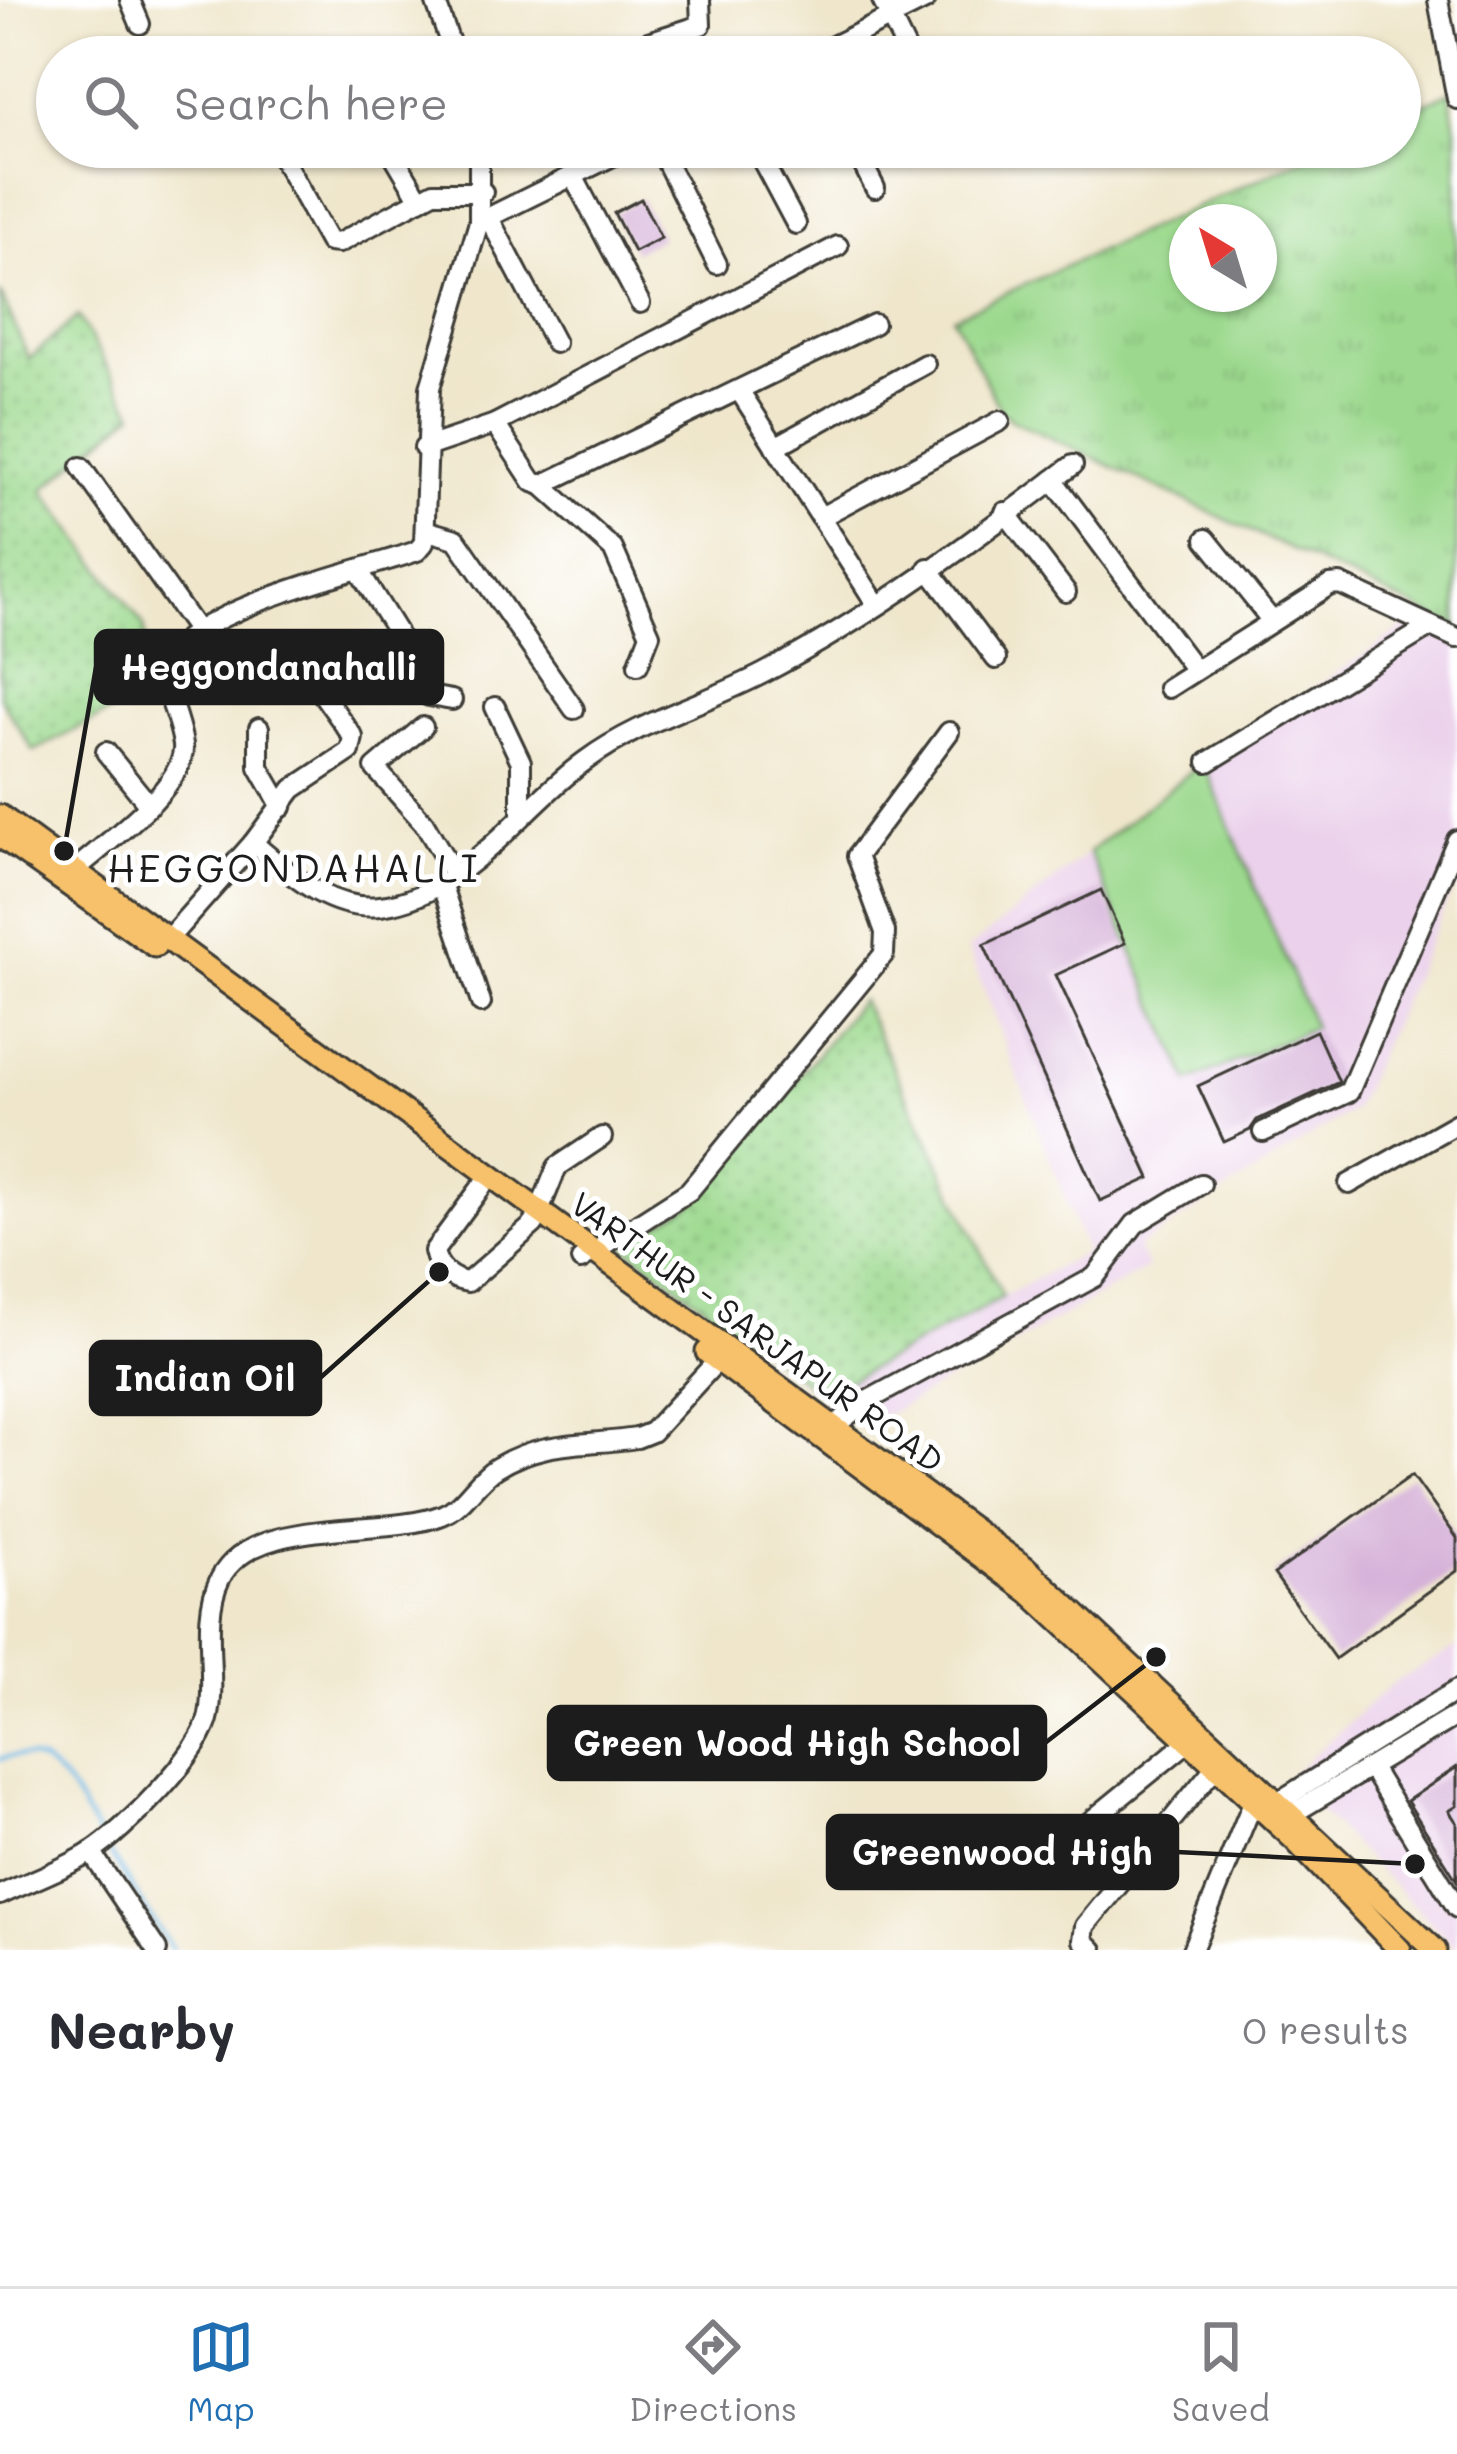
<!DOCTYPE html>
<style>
:root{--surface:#fff;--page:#f2f2f3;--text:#2b2b33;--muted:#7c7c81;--line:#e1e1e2;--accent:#1f6fb2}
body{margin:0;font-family:Mali,sans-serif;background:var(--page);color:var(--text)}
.compass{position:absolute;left:1169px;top:204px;width:108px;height:108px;border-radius:50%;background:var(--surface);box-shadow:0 3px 9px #0004;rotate:322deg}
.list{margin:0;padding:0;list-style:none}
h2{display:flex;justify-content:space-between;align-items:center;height:156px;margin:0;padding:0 48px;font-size:51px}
h2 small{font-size:39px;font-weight:400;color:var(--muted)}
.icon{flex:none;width:66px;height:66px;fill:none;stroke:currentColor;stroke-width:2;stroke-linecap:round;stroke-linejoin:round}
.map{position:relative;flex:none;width:1457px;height:1950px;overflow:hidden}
.search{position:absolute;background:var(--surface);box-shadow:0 3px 9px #0004;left:36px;right:36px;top:36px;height:132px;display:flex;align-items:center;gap:30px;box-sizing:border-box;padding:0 42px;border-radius:66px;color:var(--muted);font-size:45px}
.sheet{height:336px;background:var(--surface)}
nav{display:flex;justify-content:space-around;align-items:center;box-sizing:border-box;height:168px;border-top:3px solid var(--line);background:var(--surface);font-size:33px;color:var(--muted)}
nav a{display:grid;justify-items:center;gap:6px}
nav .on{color:var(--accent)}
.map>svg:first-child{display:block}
.built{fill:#ebd1eb}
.grass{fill:url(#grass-dots);stroke:#5c7a55;stroke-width:3}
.park{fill:url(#park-tufts);stroke:#5c7a55;stroke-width:3;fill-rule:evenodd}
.garden{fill:#9cd98e;stroke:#5c7a55;stroke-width:3}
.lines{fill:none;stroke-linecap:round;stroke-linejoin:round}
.stream{stroke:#6cb8e5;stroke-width:4.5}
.building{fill:#d6b2d9}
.minor-casing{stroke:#3c3a36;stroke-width:24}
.major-casing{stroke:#3c3a36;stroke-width:27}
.minor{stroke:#fff;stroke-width:18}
.major{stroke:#f6c16b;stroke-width:21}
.labels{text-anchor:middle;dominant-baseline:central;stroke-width:10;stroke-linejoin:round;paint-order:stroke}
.street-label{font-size:33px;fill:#1c1c1c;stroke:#fff}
.quarter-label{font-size:39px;letter-spacing:3px;fill:#1c1c1c;stroke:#fff}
.leader{fill:none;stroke:#1c1c1c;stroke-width:4.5}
.callout-dot{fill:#1c1c1c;stroke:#fff;stroke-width:4.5}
.callout{fill:#1c1c1c;stroke:#1c1c1c;stroke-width:4.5}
.callout-label{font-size:36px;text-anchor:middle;font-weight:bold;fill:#fff}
</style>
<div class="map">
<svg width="1457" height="1950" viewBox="0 0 1457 1950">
<defs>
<pattern id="grass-dots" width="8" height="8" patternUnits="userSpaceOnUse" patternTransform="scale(3)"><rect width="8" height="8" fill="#9cd98e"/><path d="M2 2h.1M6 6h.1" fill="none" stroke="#86ba7a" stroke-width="1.8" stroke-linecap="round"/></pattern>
<pattern id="park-tufts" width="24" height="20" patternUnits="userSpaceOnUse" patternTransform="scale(3)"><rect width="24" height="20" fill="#9cd98e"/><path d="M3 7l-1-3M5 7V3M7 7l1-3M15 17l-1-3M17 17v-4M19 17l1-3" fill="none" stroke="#86ba7a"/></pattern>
</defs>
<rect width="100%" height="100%" fill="#fff"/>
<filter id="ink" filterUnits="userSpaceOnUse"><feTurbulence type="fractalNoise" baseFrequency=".00833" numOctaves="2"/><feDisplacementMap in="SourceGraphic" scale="24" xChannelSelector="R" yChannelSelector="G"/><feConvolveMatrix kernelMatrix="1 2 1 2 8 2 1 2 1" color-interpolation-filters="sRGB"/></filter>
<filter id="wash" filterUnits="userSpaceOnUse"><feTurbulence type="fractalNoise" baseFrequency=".004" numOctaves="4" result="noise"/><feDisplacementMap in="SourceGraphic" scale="48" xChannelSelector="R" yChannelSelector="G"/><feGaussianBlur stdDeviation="2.7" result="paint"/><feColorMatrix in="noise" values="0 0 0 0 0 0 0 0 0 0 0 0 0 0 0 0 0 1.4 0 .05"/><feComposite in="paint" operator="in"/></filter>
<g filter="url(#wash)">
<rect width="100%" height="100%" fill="#efe6cb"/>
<g class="built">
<path d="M1423 615 1457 627V880L1354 1109 1137 1247 1148 1268 863 1428 822 1395 1086 1252 968 949 1195 768Z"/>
<path d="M1457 1647V1949L1287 1778 1393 1683Z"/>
</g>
<g class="grass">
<path d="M0 292 29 359 78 316 134 413 43 490 144 626 149 692 34 751 0 698Z"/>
<path d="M861 1000 1003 1297 822 1395 623 1245 698 1201Z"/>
</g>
<path class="park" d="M1450 92 1457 134V627L1012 420 1000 410 953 317 1329 147H1400V115ZM1187 222H1259V294H1187Z"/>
<path class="garden" d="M1203 762 1314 1027 1189 1082 1089 852Z"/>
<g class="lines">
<g class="stream">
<path d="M0 1759C54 1742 76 1800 101 1839"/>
<path d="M107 1849 172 1950"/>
</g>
</g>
<g id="blocks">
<g class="building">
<path d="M641 199 661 238 634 252 614 213Z"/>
<path d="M1101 890 1125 943 1056 975 1150 1178 1100 1201 984 945Z"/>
<path d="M1316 1031 1339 1082 1257 1120 1250 1130 1224 1142 1198 1086Z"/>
<path d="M1412 1475 1457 1538V1571L1335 1659 1274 1574Z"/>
<path d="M1457 1767V1806L1449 1811 1457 1823V1881L1407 1801Z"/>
</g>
</g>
</g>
<g filter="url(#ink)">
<use href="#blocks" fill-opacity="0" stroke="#3c3a36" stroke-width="3"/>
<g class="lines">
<g class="minor-casing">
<g id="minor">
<path d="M130 0 140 24"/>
<path d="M435 0 455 57"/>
<path d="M882 0 910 57"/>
<path d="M1438 0 1457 99"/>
<path d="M602 57 701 25 700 0"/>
<path d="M811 57 925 0"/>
<path d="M659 147 717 264"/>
<path d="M755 147 796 224"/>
<path d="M854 147 875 188"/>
<path d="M954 147 957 152"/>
<path d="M391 151 420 200"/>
<path d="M279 152 329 242 339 243 434 192H483"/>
<path d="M573 176 640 303"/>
<path d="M489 218 555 343"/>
<path d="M479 222 631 147"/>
<path d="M739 390 877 605"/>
<path d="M495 424 533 482 542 485 874 324"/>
<path d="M775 447 925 364"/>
<path d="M424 448 495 424 838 246"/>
<path d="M81 467 199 633"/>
<path d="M1053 480 1195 670"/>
<path d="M542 485 613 549 650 634 638 665"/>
<path d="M1005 512 1066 592"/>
<path d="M821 517 1000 421"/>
<path d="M428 531 456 539 574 709"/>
<path d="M1206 539 1272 621"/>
<path d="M928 568 996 659"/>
<path d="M359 571 397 632 403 660 429 696 452 700"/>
<path d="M1168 688 1330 585 1340 584 1457 638"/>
<path d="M495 707 521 762V815"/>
<path d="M423 727 375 768 424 823 454 874"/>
<path d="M259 728V767L282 807"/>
<path d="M106 752 149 805"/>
<path d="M1208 762 1431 626"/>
<path d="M253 843 293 789 350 751 353 737 319 689"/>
<path d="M75 870C104 844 187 786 183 745 180 721 168 696 161 673 175 611 361 571 417 551L424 543 430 388 479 222V147"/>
<path d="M441 883 481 1003"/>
<path d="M168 939 253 843C288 872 329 912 380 906 463 897 522 806 585 761 639 721 705 704 764 673 873 616 976 539 1073 465"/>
<path d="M1263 1132 1349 1092 1457 840"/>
<path d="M1349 1184 1457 1123"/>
<path d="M482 1186 434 1251C437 1268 451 1280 468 1282L534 1224 557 1167 602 1137"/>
<path d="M581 1260 689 1191 884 954 885 932 857 856 949 732"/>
<path d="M826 1432 867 1401 1095 1277 1135 1224 1201 1184"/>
<path d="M1371 1768 1457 1908"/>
<path d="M1278 1802 1457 1690"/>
<path d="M1292 1814 1457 1715"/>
<path d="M1059 1847 1189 1741"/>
<path d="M91 1852 157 1950"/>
<path d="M0 1895C30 1881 63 1870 91 1852 123 1832 203 1752 209 1715 217 1673 200 1619 220 1579 253 1513 385 1538 442 1515 465 1506 475 1481 496 1468 542 1439 586 1446 637 1438L652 1432 718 1360"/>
<path d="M1093 1950 1083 1940 1085 1926 1216 1766"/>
<path d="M1192 1950 1254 1800"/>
</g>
</g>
<g class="major-casing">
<g id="major">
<path d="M0 816 1026 1568 1435 1950"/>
<path d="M0 836 155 946"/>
<path d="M707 1352 1029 1592 1295 1840 1400 1950"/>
</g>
</g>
<use href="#minor" class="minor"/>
<use href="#major" class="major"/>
</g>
</g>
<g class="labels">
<g class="street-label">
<text transform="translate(758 1331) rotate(36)">VARTHUR - SARJAPUR ROAD</text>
</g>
<g class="quarter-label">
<text x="294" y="866">HEGGONDAHALLI</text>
</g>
</g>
<path class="leader" d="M64 851L96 667M439 1272L320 1378M1156 1657L1045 1743M1415 1864L1177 1852"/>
<g class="callout-dot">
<circle cx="64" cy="851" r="12"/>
<circle cx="439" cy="1272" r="12"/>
<circle cx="1156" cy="1657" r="12"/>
<circle cx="1415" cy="1864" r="12"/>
</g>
<g class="callout">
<rect x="96" y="631" width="346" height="72" rx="12"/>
<rect x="91" y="1342" width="229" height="72" rx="12"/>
<rect x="549" y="1707" width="496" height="72" rx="12"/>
<rect x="828" y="1816" width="349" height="72" rx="12"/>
</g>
<g class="callout-label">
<text x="269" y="680">Heggondanahalli</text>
<text x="205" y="1391">Indian Oil</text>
<text x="797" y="1756">Green Wood High School</text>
<text x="1002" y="1865">Greenwood High</text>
</g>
</svg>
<svg class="compass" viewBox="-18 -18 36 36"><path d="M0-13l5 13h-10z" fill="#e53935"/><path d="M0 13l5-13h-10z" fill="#7c7c81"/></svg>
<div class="search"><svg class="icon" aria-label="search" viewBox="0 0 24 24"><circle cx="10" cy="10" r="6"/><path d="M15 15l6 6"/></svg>Search here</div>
</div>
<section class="sheet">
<h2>Nearby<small>0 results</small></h2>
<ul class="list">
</ul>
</section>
<nav>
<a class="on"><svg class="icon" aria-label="map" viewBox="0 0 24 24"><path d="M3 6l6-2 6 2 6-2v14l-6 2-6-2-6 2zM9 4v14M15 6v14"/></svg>Map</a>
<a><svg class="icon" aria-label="directions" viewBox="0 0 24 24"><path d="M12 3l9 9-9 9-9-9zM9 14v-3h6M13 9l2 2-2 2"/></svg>Directions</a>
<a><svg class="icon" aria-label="saved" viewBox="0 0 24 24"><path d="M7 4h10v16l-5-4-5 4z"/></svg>Saved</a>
</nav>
